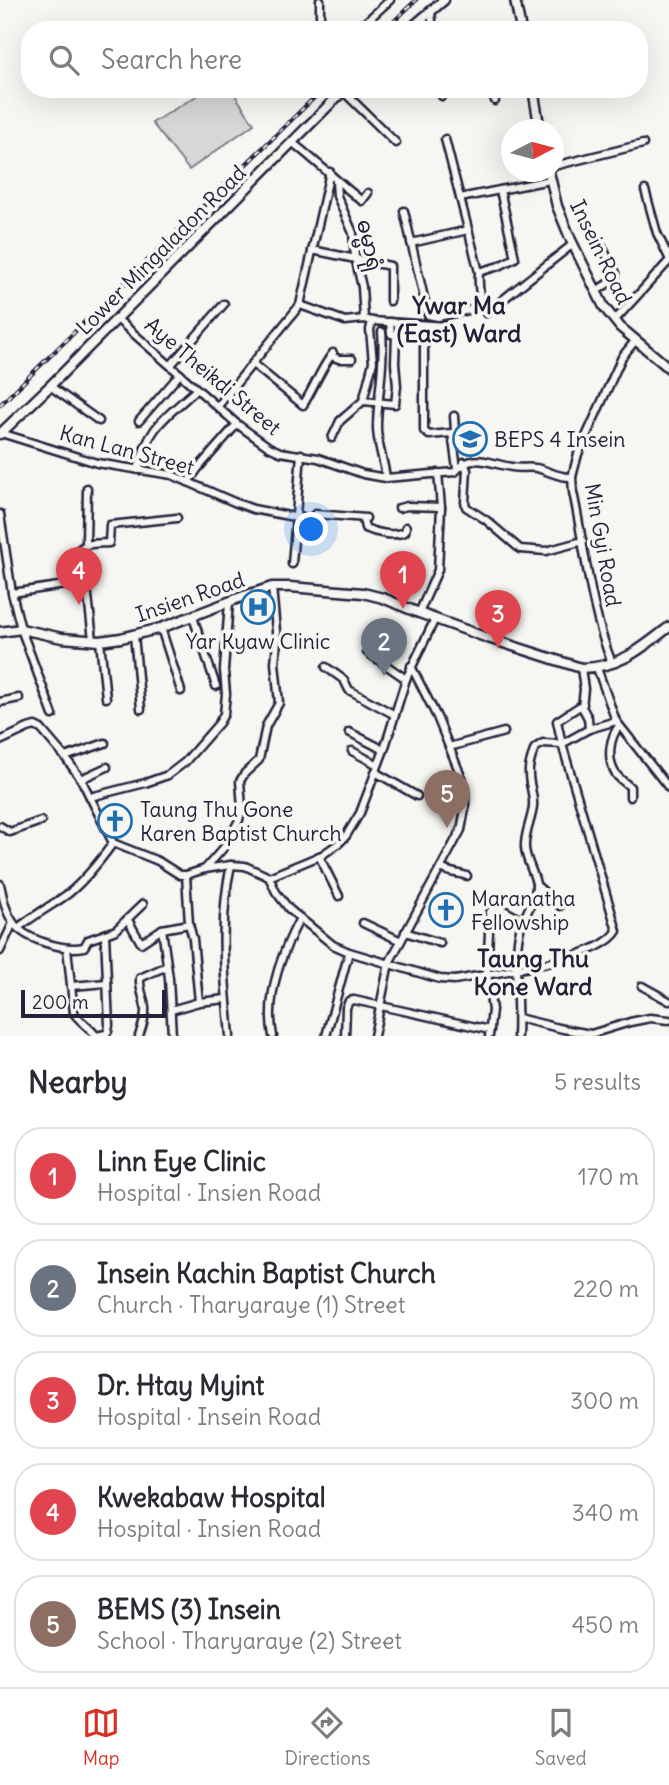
<!DOCTYPE html>
<meta charset="utf-8">
<style>
:root{--surface:#fff;--page:#f7f7f7;--text:#2b2b33;--muted:#7c7c81;--line:#e1e1e2;--accent:#d93025}
body{margin:0;font-family:Delius,"Noto Sans Myanmar",sans-serif;background:var(--page);color:var(--text)}
.compass{position:absolute;left:501px;top:119px;width:63px;height:63px;border-radius:50%;background:var(--surface);box-shadow:0 7px 28px #0002;rotate:84deg}
.scale{position:absolute;left:21px;bottom:18px;width:145px;box-sizing:border-box;padding-left:7px;border:4px solid #22223b;border-top:0;font-size:19px;line-height:24px;white-space:nowrap;color:#22223b;-webkit-text-stroke:5px #f6f6f2;paint-order:stroke}
.you{position:absolute;left:312px;top:530px;width:24px;height:24px;margin:-18px;border:5px solid #fff;border-radius:50%;background:#1a73e8;box-shadow:0 0 0 10px #1a73e833}
.badge{display:grid;place-items:center;width:46px;height:46px;border-radius:50%;background:var(--accent);color:#fff;font-size:23px;font-weight:700}
.pin{position:absolute;translate:-50% -58px;filter:drop-shadow(0 2px 4px #0008)}
.pin::after{content:'';position:absolute;top:37px;width:24px;height:21px;background:inherit;clip-path:polygon(0 0,100% 0,50% 100%)}
.list{margin:0;padding:0;list-style:none}
h2{display:flex;justify-content:space-between;align-items:center;height:91px;margin:0;padding:0 28px;font-size:30px}
h2 small{font-size:23px;font-weight:400;color:var(--muted)}
.list li{display:grid;grid-template-columns:46px 1fr auto;gap:21px;align-items:center;box-sizing:border-box;height:98px;margin:0 14px 14px;padding:0 14px;border:2px solid var(--line);border-radius:28px}
.list b{display:block;font-size:26px;white-space:nowrap}
.list p{margin:0;font-size:23px;white-space:nowrap;color:var(--muted)}
.list em{font-size:23px;font-style:normal;color:var(--muted)}
.icon{flex:none;width:38px;height:38px;fill:none;stroke:currentColor;stroke-width:2;stroke-linecap:round;stroke-linejoin:round}
.map{position:relative;flex:none;width:669px;height:1036px;overflow:hidden}
.search{position:absolute;background:var(--surface);box-shadow:0 7px 28px #0002;left:21px;right:21px;top:21px;height:77px;display:flex;align-items:center;gap:18px;box-sizing:border-box;padding:0 24px;border-radius:28px;color:var(--muted);font-size:26px}
.sheet{height:651px;background:var(--surface)}
nav{display:flex;justify-content:space-around;align-items:center;box-sizing:border-box;height:98px;border-top:2px solid var(--line);background:var(--surface);font-size:19px;color:var(--muted)}
nav a{display:grid;justify-items:center;gap:4px}
nav .on{color:var(--accent)}
.map>svg:first-child{display:block}
.green{fill:#d7d7d7;stroke:#7c7c89;stroke-width:2}
.lines{fill:none;stroke-linecap:round;stroke-linejoin:round}
.minor-casing{stroke:#22223b;stroke-width:11}
.major-casing{stroke:#22223b;stroke-width:13}
.minor{stroke:#f6f6f2;stroke-width:6}
.major{stroke:#f6f6f2;stroke-width:8}
.rail-casing{stroke:#22223b;stroke-width:4.5}
.rail{stroke:#f6f6f2;stroke-width:2;stroke-dasharray:5;stroke-linecap:butt}
.labels{text-anchor:middle;dominant-baseline:central;stroke-width:7;stroke-linejoin:round;paint-order:stroke}
.street-label{font-size:21px;fill:#22223b;stroke:#f6f6f2}
.poi-label{font-size:21px;fill:#22223b;stroke:#f6f6f2;text-anchor:start}
.quarter-label{font-size:24px;font-weight:bold;fill:#22223b;stroke:#f6f6f2}
</style>
<div class="map">
<svg width="669" height="1036" viewBox="0 0 669 1036">
<rect width="100%" height="100%" fill="#f6f6f2"/>
<filter id="ink" filterUnits="userSpaceOnUse"><feTurbulence type="fractalNoise" baseFrequency=".0143" numOctaves="2"/><feDisplacementMap in="SourceGraphic" scale="14" xChannelSelector="R" yChannelSelector="G"/><feConvolveMatrix kernelMatrix="1 2 1 2 8 2 1 2 1" color-interpolation-filters="sRGB"/></filter>
<g filter="url(#ink)">
<path class="green" d="M208 89H231L254 124 189 170 152 123Z"/>
<g class="lines">
<g class="minor-casing">
<g id="minor">
<path d="M320 0V30"/>
<path d="M431 11 433 30"/>
<path d="M357 30 390 0"/>
<path d="M441 89 442 96"/>
<path d="M492 89 495 101"/>
<path d="M343 91 396 143"/>
<path d="M445 139 479 272"/>
<path d="M293 143C317 162 338 182 362 201L368 193"/>
<path d="M554 166 643 144"/>
<path d="M336 181 337 196 353 233 355 257 362 287 364 319"/>
<path d="M500 190 515 258 499 266 479 272C478 285 480 302 486 313L573 244"/>
<path d="M645 190 657 233 669 258"/>
<path d="M460 198 550 180"/>
<path d="M404 211 428 315 438 317 482 307"/>
<path d="M411 243 468 230"/>
<path d="M312 250 390 266V301"/>
<path d="M596 291 615 279 616 273 601 245"/>
<path d="M300 305 345 321 364 319 372 321 447 326"/>
<path d="M117 319 237 424 269 447 280 452 318 458 363 474 386 478 455 472C473 451 489 464 512 467 521 469 531 466 540 469 551 472 560 478 572 477"/>
<path d="M615 320 669 261"/>
<path d="M424 325V431L429 435 452 433 457 469"/>
<path d="M382 332C385 365 378 392 377 424 376 442 384 460 386 478"/>
<path d="M331 356 339 359H352"/>
<path d="M253 364 303 405C314 388 321 368 333 353"/>
<path d="M171 365 224 304"/>
<path d="M50 386 99 421"/>
<path d="M363 401 395 404 397 386 395 363 396 335 391 334 390 322"/>
<path d="M218 406 300 305 330 172"/>
<path d="M139 421 180 374"/>
<path d="M1 433 97 463 172 475 234 502 253 509 294 517 312 518 315 514 366 518"/>
<path d="M452 433 455 431 454 416"/>
<path d="M332 438 340 421 363 401 373 362 370 330 372 321"/>
<path d="M464 462 467 470 465 502 466 507 486 520 520 549 546 551 583 541"/>
<path d="M138 470C148 426 165 418 197 389"/>
<path d="M188 482 200 466 237 424"/>
<path d="M399 508 407 506 441 507"/>
<path d="M0 514 12 593 21 629 53 715"/>
<path d="M363 519 365 528C376 533 394 537 405 532L406 527"/>
<path d="M86 545 87 488"/>
<path d="M292 564 301 454"/>
<path d="M12 593 85 582"/>
<path d="M419 613 438 570 441 507 438 473"/>
<path d="M193 617 216 686"/>
<path d="M161 628 181 691"/>
<path d="M134 635 141 709"/>
<path d="M93 640 87 587 77 552C83 542 98 544 109 543L110 525 177 518"/>
<path d="M100 641 106 698"/>
<path d="M367 652 406 679"/>
<path d="M612 663C590 609 585 549 573 492L572 477 578 454 622 357 635 341"/>
<path d="M326 667 344 680 349 690 395 715"/>
<path d="M597 668 616 721 669 788"/>
<path d="M0 702 19 698"/>
<path d="M619 726C610 737 607 757 614 771 617 778 625 782 630 787V797"/>
<path d="M589 729 616 721"/>
<path d="M349 732 384 750"/>
<path d="M0 741 28 728 35 726 41 729 65 757 81 779 113 843"/>
<path d="M449 747 504 732"/>
<path d="M352 751 378 765"/>
<path d="M65 757 105 743"/>
<path d="M375 772 417 796"/>
<path d="M81 779 107 767"/>
<path d="M90 797 145 783 168 775 185 762 219 723 224 714 226 694 224 670 229 602"/>
<path d="M0 826 10 832 41 821"/>
<path d="M113 843 158 861 180 875H186L205 869 231 865 245 866 269 877"/>
<path d="M319 856 339 896"/>
<path d="M441 868C451 874 457 872 467 876"/>
<path d="M205 869 226 845 239 820 242 808 240 781 245 773 259 760 266 726 279 703 275 663 277 642 272 587"/>
<path d="M269 877 276 892 289 909 333 945 349 952 440 979 455 980C491 973 599 961 617 931L562 744 557 721 583 704"/>
<path d="M269 877 322 855 338 844 346 836 360 813 384 750 406 679 435 619"/>
<path d="M0 884C3 897 5 911 13 922 24 940 64 951 84 947L88 940 105 934"/>
<path d="M536 885 560 906"/>
<path d="M128 920 141 943 162 929 189 924 186 875"/>
<path d="M363 923 401 941"/>
<path d="M18 928C34 915 53 905 69 893 86 879 100 861 113 843"/>
<path d="M162 929 169 978 172 1036"/>
<path d="M405 932 440 943"/>
<path d="M67 948 74 1013C80 1022 90 1027 96 1036"/>
<path d="M0 951 13 923"/>
<path d="M71 986 107 983"/>
<path d="M642 986 669 1001"/>
<path d="M349 1001 354 1000 490 1030"/>
<path d="M199 1002 226 999"/>
<path d="M171 1010 199 1002 193 939 189 924"/>
<path d="M518 1018 563 1029 591 1034 630 1022 650 1018 669 1020"/>
<path d="M96 1036 106 1034 108 1031 109 1025 105 934 116 930 143 904"/>
<path d="M139 1036C142 1027 146 1017 145 1007 144 996 139 990 140 978L167 966"/>
<path d="M230 1036C225 979 218 922 231 865"/>
<path d="M273 1036C265 997 282 952 300 918"/>
<path d="M326 1036 349 952"/>
<path d="M345 1036 346 1008 349 1001"/>
<path d="M374 1036 389 963 461 830 465 809V794L461 776 437 717 411 666"/>
<path d="M489 1036 492 1010 487 973 490 912 493 908 498 907 522 920"/>
<path d="M517 1036C519 1002 513 968 519 934 521 919 538 897 536 884 534 872 526 861 525 848 524 833 532 820 533 806 534 795 529 785 529 774 528 765 532 756 535 748L543 743 562 744 589 729 588 718 582 707 584 689 581 668"/>
</g>
</g>
<g class="major-casing">
<g id="major">
<path d="M515 0 521 30"/>
<path d="M409 30 444 0"/>
<path d="M533 89 540 130"/>
<path d="M549 172 557 206 571 240 604 307 620 327 669 368"/>
<path d="M0 434 50 386 345 89"/>
<path d="M0 632 21 629 62 638 100 641 121 638 161 628 244 596 272 587H290L363 593 383 598 419 613 485 637 581 668C619 668 641 649 669 627"/>
</g>
</g>
<use href="#minor" class="minor"/>
<use href="#major" class="major"/>
<g class="rail-casing">
<g id="rail">
<path d="M385 30 416 0"/>
<path d="M0 405 323 89"/>
</g>
</g>
<use href="#rail" class="rail"/>
</g>
</g>
<defs>
<g id="school-ring" transform="scale(1.75)"><circle r="9.5" fill="#f6f6f2" stroke="#1f6fb2" stroke-width="1.5"/><path d="M0-5L7-2L0 1L-7-2ZM-4 1L0 2.5L4 1V4Q0 6-4 4Z" fill="#1f6fb2"/></g>
<g id="hospital-ring" transform="scale(1.75)"><circle r="9.5" fill="#f6f6f2" stroke="#1f6fb2" stroke-width="1.5"/><path d="M-5-5h3v3.5h4V-5h3V5h-3V1.5h-4V5h-3Z" fill="#1f6fb2"/></g>
<g id="church-ring" transform="scale(1.75)"><circle r="9.5" fill="#f6f6f2" stroke="#1f6fb2" stroke-width="1.5"/><path d="M-1.2-6h2.4v3.5h3.3v2.4h-3.3V6h-2.4V-.1h-3.3v-2.4h3.3Z" fill="#1f6fb2"/></g>
</defs>
<g fill-rule="evenodd">
<use href="#school-ring" x="470" y="439"/>
<use href="#hospital-ring" x="258" y="607"/>
<use href="#church-ring" x="115" y="821"/>
<use href="#church-ring" x="446" y="910"/>
</g>
<g class="labels">
<g class="street-label">
<text transform="translate(370 245) rotate(77)">ဓမ္မာရုံ</text>
<text transform="translate(161 250) rotate(-45)">Lower Mingaladon Road</text>
<text transform="translate(601 252) rotate(64)">Insein Road</text>
<text transform="translate(213 376) rotate(40)">Aye Theikdi Street</text>
<text transform="translate(127 450) rotate(15)">Kan Lan Street</text>
<text transform="translate(603 545) rotate(80)">Min Gyi Road</text>
<text transform="translate(190 597) rotate(-19)">Insien Road</text>
</g>
<g class="poi-label">
<text x="494" y="439">BEPS 4 Insein</text>
<text x="258" y="641" text-anchor="middle">Yar Kyaw Clinic</text>
<text x="140" y="809">Taung Thu Gone<tspan x="140" dy="24">Karen Baptist Church</tspan></text>
<text x="471" y="898">Maranatha<tspan x="471" dy="24">Fellowship</tspan></text>
</g>
<g class="quarter-label">
<text x="459" y="305">Ywar Ma<tspan x="459" dy="28">(East) Ward</tspan></text>
<text x="533" y="958">Taung Thu<tspan x="533" dy="28">Kone Ward</tspan></text>
</g>
</g>
</svg>
<svg class="compass" viewBox="-18 -18 36 36"><path d="M0-13l5 13h-10z" fill="#e53935"/><path d="M0 13l5-13h-10z" fill="#7c7c81"/></svg>
<div class="scale">200 m</div>
<div class="you"></div>
<div class="pin badge" style="left:403px;top:609px;background:#e0444e">1</div>
<div class="pin badge" style="left:384px;top:676px;background:#6b7280">2</div>
<div class="pin badge" style="left:498px;top:648px;background:#e0444e">3</div>
<div class="pin badge" style="left:79px;top:605px;background:#e0444e">4</div>
<div class="pin badge" style="left:447px;top:828px;background:#8d6e63">5</div>
<div class="search"><svg class="icon" aria-label="search" viewBox="0 0 24 24"><circle cx="10" cy="10" r="6"/><path d="M15 15l6 6"/></svg>Search here</div>
</div>
<section class="sheet">
<h2>Nearby<small>5 results</small></h2>
<ul class="list">
<li><span class="badge" style="background:#e0444e">1</span><div><b>Linn Eye Clinic</b><p>Hospital · Insien Road</p></div><em>170 m</em></li>
<li><span class="badge" style="background:#6b7280">2</span><div><b>Insein Kachin Baptist Church</b><p>Church · Tharyaraye (1) Street</p></div><em>220 m</em></li>
<li><span class="badge" style="background:#e0444e">3</span><div><b>Dr. Htay Myint</b><p>Hospital · Insein Road</p></div><em>300 m</em></li>
<li><span class="badge" style="background:#e0444e">4</span><div><b>Kwekabaw Hospital</b><p>Hospital · Insien Road</p></div><em>340 m</em></li>
<li><span class="badge" style="background:#8d6e63">5</span><div><b>BEMS (3) Insein</b><p>School · Tharyaraye (2) Street</p></div><em>450 m</em></li>
</ul>
</section>
<nav>
<a class="on"><svg class="icon" aria-label="map" viewBox="0 0 24 24"><path d="M3 6l6-2 6 2 6-2v14l-6 2-6-2-6 2zM9 4v14M15 6v14"/></svg>Map</a>
<a><svg class="icon" aria-label="directions" viewBox="0 0 24 24"><path d="M12 3l9 9-9 9-9-9zM9 14v-3h6M13 9l2 2-2 2"/></svg>Directions</a>
<a><svg class="icon" aria-label="saved" viewBox="0 0 24 24"><path d="M7 4h10v16l-5-4-5 4z"/></svg>Saved</a>
</nav>
